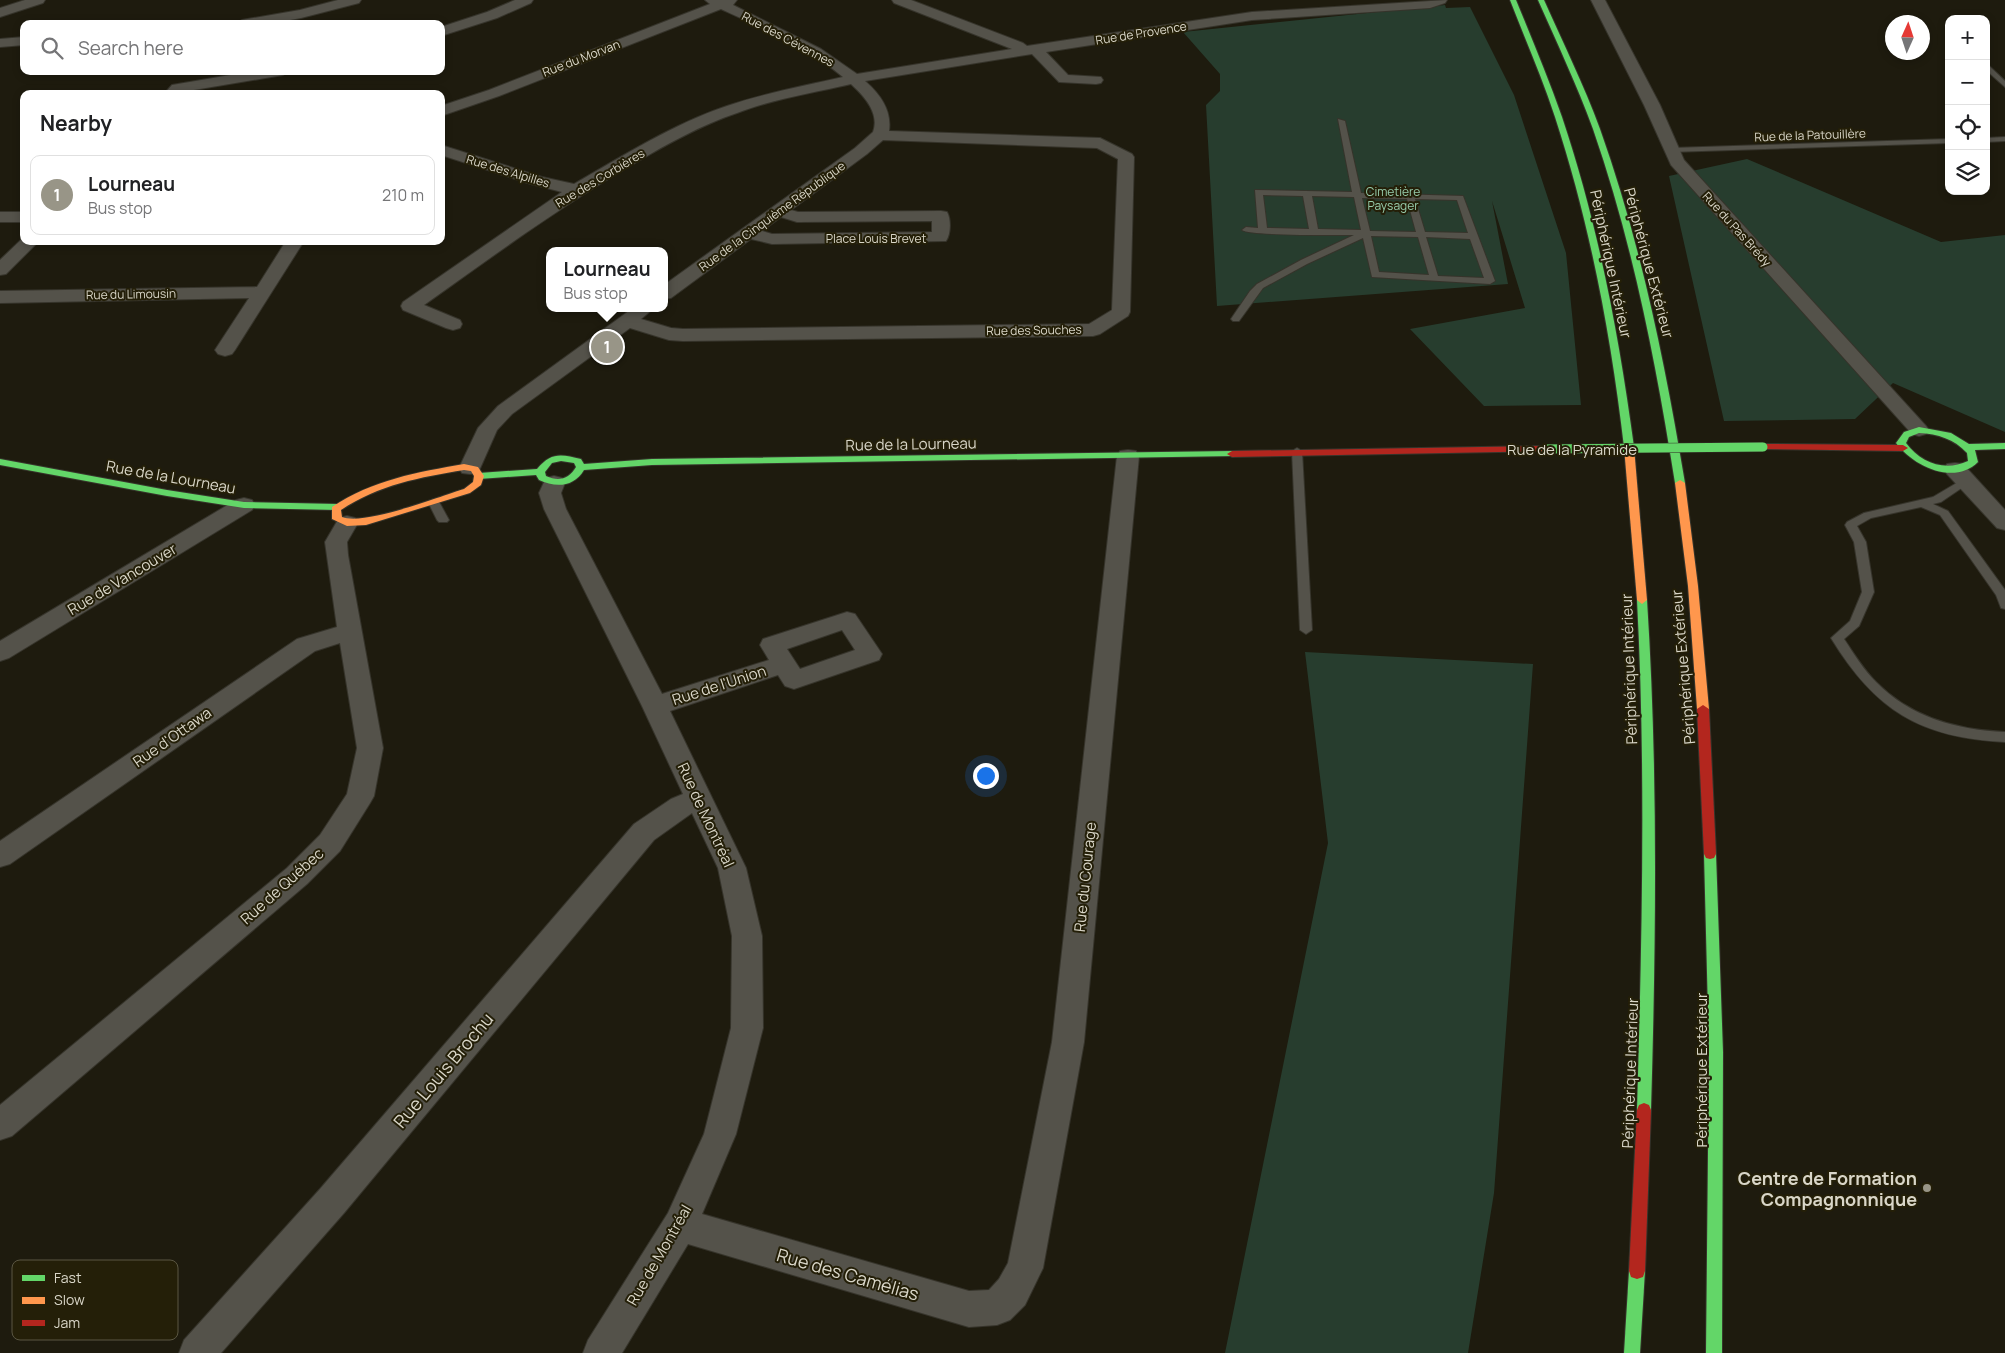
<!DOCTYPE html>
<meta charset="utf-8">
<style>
:root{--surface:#fff;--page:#f2f2f2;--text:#202124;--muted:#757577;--line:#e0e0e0;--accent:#989587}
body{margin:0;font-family:Manrope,sans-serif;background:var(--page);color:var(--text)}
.controls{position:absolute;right:15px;top:15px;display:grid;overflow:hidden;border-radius:10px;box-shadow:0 2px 8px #0003}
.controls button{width:45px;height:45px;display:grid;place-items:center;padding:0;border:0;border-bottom:1px solid var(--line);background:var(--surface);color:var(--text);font:25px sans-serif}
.compass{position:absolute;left:1885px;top:15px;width:45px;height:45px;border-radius:50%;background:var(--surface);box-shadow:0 2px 8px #0003;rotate:3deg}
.you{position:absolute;left:985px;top:775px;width:18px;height:18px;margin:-12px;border:4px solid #fff;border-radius:50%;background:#1a73e8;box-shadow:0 0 0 8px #1a73e833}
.badge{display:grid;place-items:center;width:32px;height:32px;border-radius:50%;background:var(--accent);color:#fff;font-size:16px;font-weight:700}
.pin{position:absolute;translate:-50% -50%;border:2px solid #fff;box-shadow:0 1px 5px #0006}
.popup{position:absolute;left:546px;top:247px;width:122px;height:65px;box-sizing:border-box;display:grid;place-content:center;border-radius:10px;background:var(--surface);filter:drop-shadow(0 1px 4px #0005);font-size:16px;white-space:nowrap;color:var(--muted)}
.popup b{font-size:19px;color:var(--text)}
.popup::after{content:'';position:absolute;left:50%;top:100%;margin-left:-10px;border:10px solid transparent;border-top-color:var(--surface)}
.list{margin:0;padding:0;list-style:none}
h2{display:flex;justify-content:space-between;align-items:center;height:65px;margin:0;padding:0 20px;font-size:21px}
h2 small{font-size:16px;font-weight:400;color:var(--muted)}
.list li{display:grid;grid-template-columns:32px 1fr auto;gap:15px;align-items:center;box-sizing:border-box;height:80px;margin:0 10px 10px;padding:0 10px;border:1px solid var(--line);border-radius:10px}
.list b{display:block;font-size:19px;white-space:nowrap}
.list p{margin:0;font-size:16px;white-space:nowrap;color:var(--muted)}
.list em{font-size:16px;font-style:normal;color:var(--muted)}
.icon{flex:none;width:28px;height:28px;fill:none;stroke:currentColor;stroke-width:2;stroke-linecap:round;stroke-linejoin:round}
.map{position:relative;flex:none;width:2005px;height:1353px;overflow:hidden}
.search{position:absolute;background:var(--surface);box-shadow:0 2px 8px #0003;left:20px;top:20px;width:425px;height:55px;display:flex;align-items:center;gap:12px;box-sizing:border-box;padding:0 18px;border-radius:10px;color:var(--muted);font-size:19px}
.panel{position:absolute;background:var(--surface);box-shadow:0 2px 8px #0003;left:20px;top:90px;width:425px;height:155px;border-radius:10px}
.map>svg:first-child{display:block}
.green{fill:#273d2e}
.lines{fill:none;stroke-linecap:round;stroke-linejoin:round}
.lane-casing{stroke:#36342b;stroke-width:2}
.street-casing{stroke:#36342b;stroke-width:2}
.fast-casing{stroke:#36342b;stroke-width:2}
.slow-casing{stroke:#36342b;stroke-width:2}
.jam-casing{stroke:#36342b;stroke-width:2}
.lane{fill:#54524a;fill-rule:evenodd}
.street{fill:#54524a;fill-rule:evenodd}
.fast{fill:#63d668;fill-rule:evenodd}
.slow{fill:#ff974d;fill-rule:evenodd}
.jam{fill:#b3261e;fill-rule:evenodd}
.fast-bridge-casing{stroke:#36342b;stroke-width:10;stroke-linecap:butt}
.fast-bridge{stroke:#63d668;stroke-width:9}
.poi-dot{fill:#989587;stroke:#241f08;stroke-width:2}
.labels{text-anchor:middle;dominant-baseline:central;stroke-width:4;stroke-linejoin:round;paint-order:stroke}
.far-street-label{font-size:12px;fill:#d9d6c8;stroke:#241f08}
.far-park-label{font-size:12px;fill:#97cdac;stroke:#241f08}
.street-label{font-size:15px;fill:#d9d6c8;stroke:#241f08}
.near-street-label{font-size:18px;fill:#d9d6c8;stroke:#241f08}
.near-poi-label{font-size:18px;font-weight:bold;fill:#d9d6c8;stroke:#241f08;text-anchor:end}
.key{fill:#241f08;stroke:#5a5642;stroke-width:1}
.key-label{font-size:14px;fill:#d9d6c8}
</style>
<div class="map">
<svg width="2005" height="1353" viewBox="0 0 2005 1353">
<rect width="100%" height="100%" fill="#1e1b0e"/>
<g class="green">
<path d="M1445 5 1446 8 1470 7 1514 95 1566 253 1581 405 1484 406 1410 329 1525 308 1492 201 1508 284 1217 306 1206 105 1220 91V74L1183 32Z"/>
<path d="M1747 159 1941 242 2005 235V432L1893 383 1855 419 1724 421 1669 176Z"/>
<path d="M1305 652 1533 664 1494 1193 1468 1353H1225L1328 843Z"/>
</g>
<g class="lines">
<g class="lane-casing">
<g id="lane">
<path d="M1986 63 2005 81V87L1986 70Z"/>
<path d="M1338 119 1345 121 1361 193 1463 196 1495 281 1490 284 1372 277 1363 238 1307 264 1263 288 1239 321H1233L1231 319 1250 291 1257 284 1301 260 1354 235C1337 235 1250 236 1242 230L1246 227 1258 228 1255 190 1352 192ZM1263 195 1303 196 1309 229 1267 228ZM1312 196 1354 197 1361 230 1318 229ZM1362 198 1407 199 1416 232 1370 231ZM1415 199 1457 200 1468 233 1425 232ZM1371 236 1418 237 1429 275 1379 272ZM1426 237 1470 239 1484 278 1438 276Z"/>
<path d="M2005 137V141L1986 142V138Z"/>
<path d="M1949 139V143L1671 152 1667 150 1671 148Z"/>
<path d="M1297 448 1302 451 1312 630 1306 634 1300 630 1292 451Z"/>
<path d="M1965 478 1969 479 1970 481 1969 483 1941 502 1933 504 1948 511 2005 590V609L2001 608 1996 595 1940 515 1921 507 1871 518 1857 526 1866 542 1874 592 1859 626 1844 639C1854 654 1863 669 1876 682 1910 717 1957 730 2005 732V742C1920 738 1875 710 1831 638L1850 621 1862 592 1854 542 1845 525 1847 522 1864 513 1933 497Z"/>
<path d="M434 499 438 500 449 520 447 522H439L437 520 428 502Z"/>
</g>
</g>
<g class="street-casing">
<g id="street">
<path d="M25 0H45L43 3 0 17V8Z"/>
<path d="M338 0H361L359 3 301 18 268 24H235L242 20 300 10Z"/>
<path d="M515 0H533L531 3 497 18 441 36V27L487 12Z"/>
<path d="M705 0H737L733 5 821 49 857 74 1012 49 894 3 892 0H911L1023 43 1027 46 1252 12 1447 0 1445 3 1430 8 1252 20 1046 52 1068 75 1101 77 1103 80 1101 83 1096 84 1059 82 1032 54 865 81C880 94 892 110 889 131L1100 138 1132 154 1134 157 1130 312 1128 316 1100 334 1093 336 683 341 669 340 630 328 512 414 497 430 478 473 470 474 462 473 459 468 478 428 498 406 633 308H654L641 319 671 328 683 329 1089 324 1112 310 1118 159 1097 148 883 140 867 154 791 210 798 212 941 211 947 212C951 219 951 234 946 241L772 244 751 239 671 298 664 299V285L855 148 873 132C880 113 864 96 851 84 813 93 773 99 737 113 701 125 667 144 635 163 561 206 493 256 424 305L460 320 462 324 460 328 453 330 446 328 403 310 401 306 403 302 562 192 531 184 441 155V145L542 177 574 184C623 156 673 124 727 106 765 93 804 86 843 77 808 48 762 28 721 9L499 96 441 116V106L489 90 710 4ZM781 217 797 222 932 221V232L772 234 762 231Z"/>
<path d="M1591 0H1605L1660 105 1684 160 1926 426 1929 430 1926 434 1919 436 1912 434 1671 165 1644 105Z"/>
<path d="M24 37V45L0 47V39Z"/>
<path d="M254 71H290L283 75 182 92 180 94H164L172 85Z"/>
<rect x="0" y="212" width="24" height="10"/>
<path d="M24 237V241H39L6 274 0 275V260Z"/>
<path d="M286 241H304L235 350 232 354 225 356 218 354 215 350 249 298 0 303V291L257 287Z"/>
<path d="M1128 450 1136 451 1139 456 1084 1042 1043 1268 1025 1305 1010 1320 997 1325 969 1327 688 1244 622 1353H583L588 1340 668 1213 704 1134 731 1028 732 936 718 868 692 813 654 840 344 1213 221 1353H179L184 1340 320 1189 634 824 671 799 683 794 642 706 544 509 539 493 546 478 554 476 562 478 565 483 561 493 566 509 662 694 769 660 760 645 763 639 847 612 855 614 882 654 879 660 794 689 785 686 778 675 670 711 746 868 762 936 763 1028 736 1134 702 1214 969 1291 989 1290 999 1279 1008 1263 1052 1042 1117 456 1120 451ZM842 630 855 650 800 669 787 649Z"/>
<path d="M1955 463 1963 464 2005 510V530L1997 528 1947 474 1944 469 1947 464Z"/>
<path d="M244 498 252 500 255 505 252 510 9 658 0 661V641L236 500Z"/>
<path d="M347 516 355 518 358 523 347 542 348 555 383 748 374 796 370 803 340 851 307 884 12 1136 0 1140V1105L287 868 320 835 347 794 357 748 340 643 315 651 10 864 0 867V841L297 639 337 627 325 542 339 518Z"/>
</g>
</g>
<g class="fast-casing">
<g id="fast">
<path d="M1510 0H1516C1532 39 1548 77 1562 117 1598 224 1619 335 1634 447L1632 449H1626L1624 447C1611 335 1590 224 1555 117 1542 77 1525 39 1510 0Z"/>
<path d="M1538 0H1544C1563 43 1584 85 1600 129 1641 244 1665 363 1685 483L1683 485 1680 486 1675 483C1656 363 1633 244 1593 129 1577 85 1557 43 1538 0Z"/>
<path d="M1919 427 1951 433 1969 444 2005 443V449L1975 450 1978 462C1954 486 1913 466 1896 443L1904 432ZM1919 433C1938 434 1954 439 1967 453L1968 461C1945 472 1921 463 1906 443L1909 437Z"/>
<path d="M1232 451 1237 454 1235 456 652 465 584 470C574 487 556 488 539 480L536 475 479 479 474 476 479 473 537 469C551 452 561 454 581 459L584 464 652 459ZM561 461 574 463 576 467C569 479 559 482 546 476L545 472 552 463Z"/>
<path d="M0 459 167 490 244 502 338 504 343 507 338 510 244 508 167 496 0 465Z"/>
<path d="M1642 596 1647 600C1658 770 1656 940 1651 1110L1649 1115 1644 1117 1639 1115 1637 1110C1642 940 1646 770 1637 600Z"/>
<path d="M1710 849 1714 850 1716 854 1723 1052 1722 1353H1706L1709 1052 1704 854 1706 850Z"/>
<path d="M1637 1263 1643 1265 1645 1271 1640 1353H1624L1629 1271 1631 1265Z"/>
</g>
</g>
<g class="slow-casing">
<g id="slow">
<path d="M1629 444 1634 447 1647 600 1642 604 1637 600 1624 447Z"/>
<path d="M464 464 478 467 484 476 481 485 470 493 366 525 347 526 332 519V507C372 480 418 472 464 464ZM464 470 471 471 474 476 473 482 464 489C438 497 364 526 342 517L341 510C378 485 421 477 464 470Z"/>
<path d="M1680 480 1685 483 1698 586 1709 709 1703 713 1697 709 1688 586 1675 483Z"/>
</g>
</g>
<g class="jam-casing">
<g id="jam">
<path d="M1763 444 1903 445 1908 448 1903 451 1760 449V445Z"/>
<path d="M1546 446 1549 447V451L1232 457 1227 454 1232 451Z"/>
<path d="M1703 705 1709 709 1716 854 1714 858 1710 859 1706 858 1704 854 1697 709Z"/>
<path d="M1644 1103 1649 1105 1651 1110 1645 1271 1643 1277 1637 1279 1631 1277 1629 1271 1637 1110 1639 1105Z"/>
</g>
</g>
<use href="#lane" class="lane"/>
<use href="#street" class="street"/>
<use href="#fast" class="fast"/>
<use href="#slow" class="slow"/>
<use href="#jam" class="jam"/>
<g class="fast-bridge-casing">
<path id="fast-bridge" d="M1546 449 1763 447"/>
</g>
<use href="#fast-bridge" class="fast-bridge"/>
</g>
<circle class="poi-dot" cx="1927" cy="1188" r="5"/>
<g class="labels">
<g class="far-street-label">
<text transform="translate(1141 33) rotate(-9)">Rue de Provence</text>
<text transform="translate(788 39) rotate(28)">Rue des Cévennes</text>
<text transform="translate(581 58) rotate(-21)">Rue du Morvan</text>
<text transform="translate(1810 135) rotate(-2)">Rue de la Patouillère</text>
<text transform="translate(508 171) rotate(17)">Rue des Alpilles</text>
<text transform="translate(600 178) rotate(-31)">Rue des Corbières</text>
<text transform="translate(772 216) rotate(-36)">Rue de la Cinquième République</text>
<text transform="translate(1737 229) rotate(48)">Rue du Pas Brédy</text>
<text x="876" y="238">Place Louis Brevet</text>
<text transform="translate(131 294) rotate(-1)">Rue du Limousin</text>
<text transform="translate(1034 330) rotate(-1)">Rue des Souches</text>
</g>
<g class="far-park-label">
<text x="1393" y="191">Cimetière<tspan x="1393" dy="14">Paysager</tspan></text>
</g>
<g class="street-label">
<text transform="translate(1649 263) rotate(75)">Périphérique Extérieur</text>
<text transform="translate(1611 264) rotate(78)">Périphérique Intérieur</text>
<text transform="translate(911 444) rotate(-1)">Rue de la Lourneau</text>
<text x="1572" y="449">Rue de la Pyramide</text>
<text transform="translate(171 477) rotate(10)">Rue de la Lourneau</text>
<text transform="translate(122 579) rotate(-31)">Rue de Vancouver</text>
<text transform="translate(1683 667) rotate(-95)">Périphérique Extérieur</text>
<text transform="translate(1629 669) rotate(-92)">Périphérique Intérieur</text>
<text transform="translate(719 685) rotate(-18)">Rue de l'Union</text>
<text transform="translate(172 737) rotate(-35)">Rue d'Ottawa</text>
<text transform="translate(706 815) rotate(65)">Rue de Montréal</text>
<text transform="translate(1085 877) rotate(-84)">Rue du Courage</text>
<text transform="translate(282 886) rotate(-42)">Rue de Québec</text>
<text transform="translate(1701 1070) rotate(-90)">Périphérique Extérieur</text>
<text transform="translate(1630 1073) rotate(-88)">Périphérique Intérieur</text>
<text transform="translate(659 1255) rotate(-60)">Rue de Montréal</text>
</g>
<g class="near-street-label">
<text transform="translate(443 1070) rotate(-50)">Rue Louis Brochu</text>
<text transform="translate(848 1274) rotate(16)">Rue des Camélias</text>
</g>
<g class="near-poi-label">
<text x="1917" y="1178">Centre de Formation<tspan x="1917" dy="21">Compagnonnique</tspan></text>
</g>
</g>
<rect x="12" y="1260" width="166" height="80" rx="8" class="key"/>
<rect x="22" y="1275" width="23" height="6" fill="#63d668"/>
<rect x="22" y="1297" width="23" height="7" fill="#ff974d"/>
<rect x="22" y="1320" width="23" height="6" fill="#b3261e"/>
<g class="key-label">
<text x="54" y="1283">Fast</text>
<text x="54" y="1305">Slow</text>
<text x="54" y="1328">Jam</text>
</g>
</svg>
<div class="controls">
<button>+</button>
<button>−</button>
<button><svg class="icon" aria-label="locate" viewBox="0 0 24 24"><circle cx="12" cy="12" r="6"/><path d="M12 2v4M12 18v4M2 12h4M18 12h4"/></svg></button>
<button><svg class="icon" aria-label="layers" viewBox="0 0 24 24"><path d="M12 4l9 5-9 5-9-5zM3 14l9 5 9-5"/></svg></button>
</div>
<svg class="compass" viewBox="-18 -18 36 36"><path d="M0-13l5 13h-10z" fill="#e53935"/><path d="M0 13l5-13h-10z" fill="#757577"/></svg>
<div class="you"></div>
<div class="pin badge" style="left:607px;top:347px">1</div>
<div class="popup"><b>Lourneau</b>Bus stop</div>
<div class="search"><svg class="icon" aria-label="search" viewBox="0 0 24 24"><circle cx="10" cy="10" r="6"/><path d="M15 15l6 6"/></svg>Search here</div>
<section class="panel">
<h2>Nearby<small></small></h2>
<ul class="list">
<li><span class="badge">1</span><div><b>Lourneau</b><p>Bus stop</p></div><em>210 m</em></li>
</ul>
</section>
</div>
